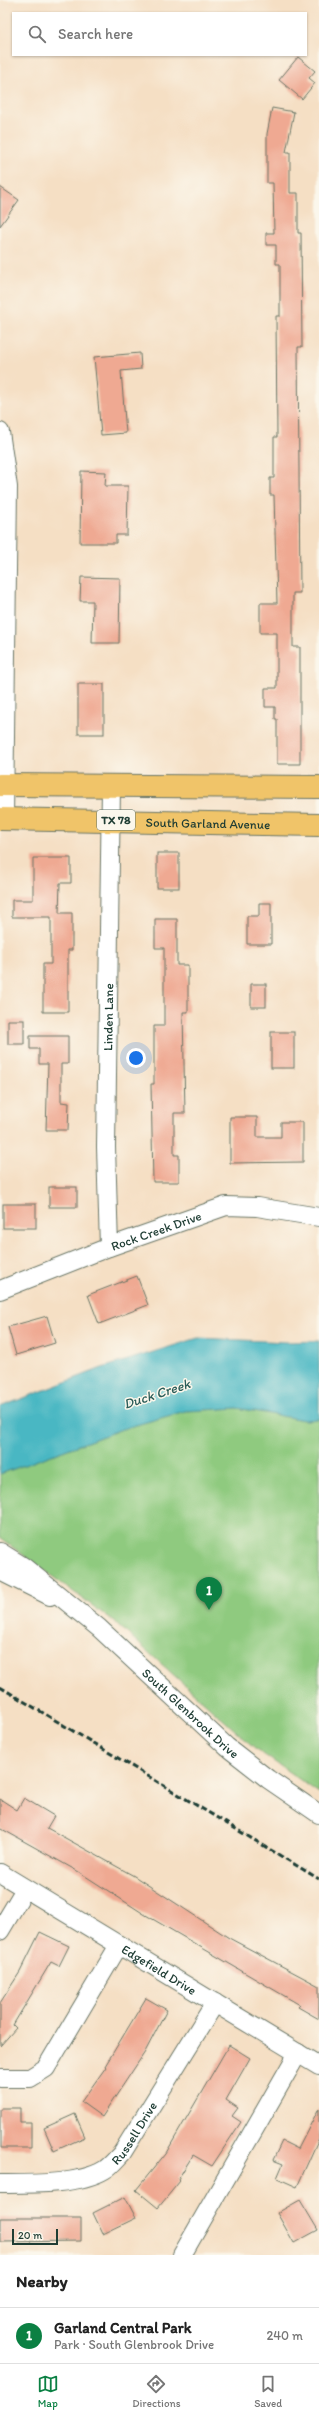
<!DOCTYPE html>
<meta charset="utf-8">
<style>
:root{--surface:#fff;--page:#f2f2f2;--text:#222;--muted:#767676;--line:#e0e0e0;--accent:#0b8043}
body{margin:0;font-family:Itim,sans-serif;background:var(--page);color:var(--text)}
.scale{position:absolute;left:12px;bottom:10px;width:46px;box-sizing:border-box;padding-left:4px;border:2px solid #1f3d34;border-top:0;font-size:11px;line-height:14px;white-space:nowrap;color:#1f3d34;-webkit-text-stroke:3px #fbf7ec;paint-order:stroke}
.you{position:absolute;left:136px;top:1058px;width:14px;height:14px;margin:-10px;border:3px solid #fff;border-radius:50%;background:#1a73e8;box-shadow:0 0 0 6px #1a73e833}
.badge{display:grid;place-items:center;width:26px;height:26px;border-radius:50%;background:var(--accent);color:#fff;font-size:13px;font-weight:700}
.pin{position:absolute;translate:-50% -33px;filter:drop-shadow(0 1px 2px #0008)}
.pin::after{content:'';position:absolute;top:21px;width:14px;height:12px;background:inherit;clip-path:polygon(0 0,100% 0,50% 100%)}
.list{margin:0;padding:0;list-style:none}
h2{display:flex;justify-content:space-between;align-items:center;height:52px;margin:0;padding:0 16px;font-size:17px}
h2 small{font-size:13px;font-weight:400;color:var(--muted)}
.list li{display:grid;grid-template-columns:26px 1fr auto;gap:12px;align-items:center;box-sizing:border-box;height:56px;padding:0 16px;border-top:1px solid var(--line)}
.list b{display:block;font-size:15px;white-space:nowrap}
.list p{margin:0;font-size:13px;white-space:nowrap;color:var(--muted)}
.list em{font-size:13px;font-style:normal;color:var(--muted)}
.icon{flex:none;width:22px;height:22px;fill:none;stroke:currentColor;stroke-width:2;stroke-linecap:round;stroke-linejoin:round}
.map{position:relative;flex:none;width:319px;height:2255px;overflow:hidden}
.search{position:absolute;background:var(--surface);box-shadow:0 1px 3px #0004;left:12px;right:12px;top:12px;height:44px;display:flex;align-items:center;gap:10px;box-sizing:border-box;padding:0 14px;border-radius:0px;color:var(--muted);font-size:15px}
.sheet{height:108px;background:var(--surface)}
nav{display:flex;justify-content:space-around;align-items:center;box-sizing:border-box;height:56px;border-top:1px solid var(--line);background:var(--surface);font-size:11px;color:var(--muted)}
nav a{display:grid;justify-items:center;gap:2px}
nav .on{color:var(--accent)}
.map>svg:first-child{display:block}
.green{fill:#8fca7f;stroke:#57845a}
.water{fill:#49b7c3;stroke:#347a7c}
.building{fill:#efa992}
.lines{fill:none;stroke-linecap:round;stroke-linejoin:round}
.minor-casing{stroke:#6a7666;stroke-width:20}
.major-casing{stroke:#6a7666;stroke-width:24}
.minor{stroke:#fff;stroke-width:18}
.major{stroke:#f0c469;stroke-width:22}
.rail{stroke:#1f3d34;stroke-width:3;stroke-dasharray:6 3;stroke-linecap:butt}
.labels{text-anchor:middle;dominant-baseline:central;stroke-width:3;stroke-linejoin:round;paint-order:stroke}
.shield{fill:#fbf7ec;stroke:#61756b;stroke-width:1}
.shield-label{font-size:12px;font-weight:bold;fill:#1f3d34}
.street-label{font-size:13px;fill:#1f3d34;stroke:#fbf7ec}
.water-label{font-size:14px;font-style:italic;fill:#2a5c58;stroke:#fbf7ec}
</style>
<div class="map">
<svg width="319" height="2255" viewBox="0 0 319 2255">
<rect width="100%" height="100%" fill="#fbf7ec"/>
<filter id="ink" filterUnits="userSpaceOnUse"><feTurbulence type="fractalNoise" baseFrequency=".025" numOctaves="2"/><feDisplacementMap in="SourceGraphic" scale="8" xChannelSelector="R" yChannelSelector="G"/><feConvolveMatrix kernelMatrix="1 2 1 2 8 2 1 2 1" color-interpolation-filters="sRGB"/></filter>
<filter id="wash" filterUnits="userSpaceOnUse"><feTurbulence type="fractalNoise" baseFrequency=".012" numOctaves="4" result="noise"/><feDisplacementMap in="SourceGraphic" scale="16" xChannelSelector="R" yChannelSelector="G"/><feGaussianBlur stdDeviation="0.9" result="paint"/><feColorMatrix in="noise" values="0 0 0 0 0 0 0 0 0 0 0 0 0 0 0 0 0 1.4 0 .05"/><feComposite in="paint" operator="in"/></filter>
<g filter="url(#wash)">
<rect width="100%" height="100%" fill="#f5dfc4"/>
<path class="green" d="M237 1408 304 1420 319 1419V1793L256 1749 116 1623 0 1538V1474L122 1429 185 1411Z"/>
<path class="water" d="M198 1338 287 1342 319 1341V1419L304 1420 237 1408 185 1411 122 1429 0 1474V1407L102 1368Z"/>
<g id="blocks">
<g class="building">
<path d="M298 57 315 71 309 78 315 83 302 99 279 80Z"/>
<path d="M272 108 294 112 286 152H290V193H298V233H301L302 347H298L300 593H293V647H300V764H277V719H275V707H265V688H277V633H260V603H277L274 495H270V478H274V437H277L276 316H280V264H276V245H266V233H274L273 183H267V134Z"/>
<path d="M0 187 19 200 0 226Z"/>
<path d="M140 353 141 369 121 371 126 433 101 435 94 357Z"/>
<path d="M81 471 106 472 105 486H128L127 535H116V543H80Z"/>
<path d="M81 577 120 578 119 643H92L93 601H80Z"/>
<rect x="78" y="684" width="26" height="50"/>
<rect x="157" y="853" width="22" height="35"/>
<path d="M33 858H71V883H60L59 913H72V950H68V1012H43V964H51V917H12V900H33Z"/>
<path d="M259 903H271V944H247V916H259Z"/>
<path d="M155 919H177V965H188V1012H183L185 1113H174V1155H179V1182H153L151 1084H154V1026H164V948H155Z"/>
<rect x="251" y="984" width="15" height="23"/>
<rect x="8" y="1020" width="16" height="24"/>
<rect x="271" y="1032" width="23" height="36"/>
<path d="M30 1036H68V1064H61V1102L69 1103 68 1130H46L48 1064H39V1049H30Z"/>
<path d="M230 1117H257V1137H281V1122H303V1162L230 1163Z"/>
<rect x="49" y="1187" width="28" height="20"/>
<rect x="3" y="1204" width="33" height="24"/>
<path d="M137 1276 148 1305 99 1324 88 1295Z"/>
<path d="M47 1316 55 1343 16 1355 8 1327Z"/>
<path d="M24 1798 54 1816 47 1828 134 1876 229 1938 319 1986V2019L298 2007 300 2005 144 1914 79 1872 0 1828V1799L17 1810Z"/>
<path d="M40 1932 69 1946 59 1966 51 1962 13 2025 16 2028 0 2046V2003L20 1972Z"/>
<path d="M146 1998 167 2010 145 2052 102 2117 81 2102 106 2067 105 2066Z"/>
<path d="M229 2045 250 2058 226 2100 238 2108 232 2116 241 2122 212 2166 193 2155 178 2179 180 2181 158 2208 136 2190 166 2153Z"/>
<path d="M0 2108H20V2122H31V2148H0Z"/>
<path d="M319 2108V2138L297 2187 277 2178 283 2164 273 2160 282 2141 298 2149Z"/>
<path d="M75 2114 85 2137 54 2151 44 2128Z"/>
<path d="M125 2197 136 2218 103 2234 93 2213Z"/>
<path d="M300 2200 318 2230 294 2243 277 2213Z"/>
<path d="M0 2218H81V2241L0 2242Z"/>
</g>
</g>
</g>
<g filter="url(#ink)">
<use href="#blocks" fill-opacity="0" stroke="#6a7666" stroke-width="1"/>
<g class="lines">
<g class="minor-casing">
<g id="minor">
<path d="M0 432 8 487 4 819"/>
<path id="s1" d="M109 1247 106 1147 111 786"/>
<path id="s2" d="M0 1290 109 1247 226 1206 257 1207 319 1217"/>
<path id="s3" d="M0 1552 24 1567 99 1628 227 1747 268 1779 319 1814"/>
<path d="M0 1571 50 1596"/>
<path id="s4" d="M0 1873 319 2066"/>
<path d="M0 1931 25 1889"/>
<path d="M0 2078H30L46 2068 119 1945"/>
<path id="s5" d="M0 2184C29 2184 79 2185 104 2170 111 2166 117 2158 122 2153L215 2003"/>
<path d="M182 2255 298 2053"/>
</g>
</g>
<g class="major-casing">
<g id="major">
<path d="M0 785 319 787"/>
<path id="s6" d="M0 819 319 825"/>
</g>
</g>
<use href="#minor" class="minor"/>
<use href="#major" class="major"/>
<path class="rail" d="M0 1687 319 1879"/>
</g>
</g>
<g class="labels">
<rect class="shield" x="97" y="810" width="38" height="20" rx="3"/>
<g class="shield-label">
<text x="116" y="820">TX 78</text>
</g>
<g class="street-label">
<text stroke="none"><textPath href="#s6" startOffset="208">South Garland Avenue</textPath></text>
<text stroke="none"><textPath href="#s1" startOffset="230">Linden Lane</textPath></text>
<text stroke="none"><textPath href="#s2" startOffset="167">Rock Creek Drive</textPath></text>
<text stroke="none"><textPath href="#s3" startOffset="250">South Glenbrook Drive</textPath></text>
<text stroke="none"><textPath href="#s4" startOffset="186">Edgefield Drive</textPath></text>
<text stroke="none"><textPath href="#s5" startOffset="154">Russell Drive</textPath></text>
</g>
<g class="water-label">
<text transform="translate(157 1394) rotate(-18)">Duck Creek</text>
</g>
</g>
</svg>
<div class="scale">20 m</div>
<div class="you"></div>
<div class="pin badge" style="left:209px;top:1610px">1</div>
<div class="search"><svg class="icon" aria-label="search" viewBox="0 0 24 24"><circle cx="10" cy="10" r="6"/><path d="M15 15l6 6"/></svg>Search here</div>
</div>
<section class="sheet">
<h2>Nearby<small></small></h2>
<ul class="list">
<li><span class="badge">1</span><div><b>Garland Central Park</b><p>Park · South Glenbrook Drive</p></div><em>240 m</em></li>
</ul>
</section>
<nav>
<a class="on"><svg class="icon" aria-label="map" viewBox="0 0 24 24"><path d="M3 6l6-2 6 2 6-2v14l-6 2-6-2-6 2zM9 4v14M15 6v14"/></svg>Map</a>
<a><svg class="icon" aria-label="directions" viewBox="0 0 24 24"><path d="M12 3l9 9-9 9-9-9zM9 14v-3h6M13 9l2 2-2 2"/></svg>Directions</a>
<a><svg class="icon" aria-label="saved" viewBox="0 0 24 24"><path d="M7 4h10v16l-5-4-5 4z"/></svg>Saved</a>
</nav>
